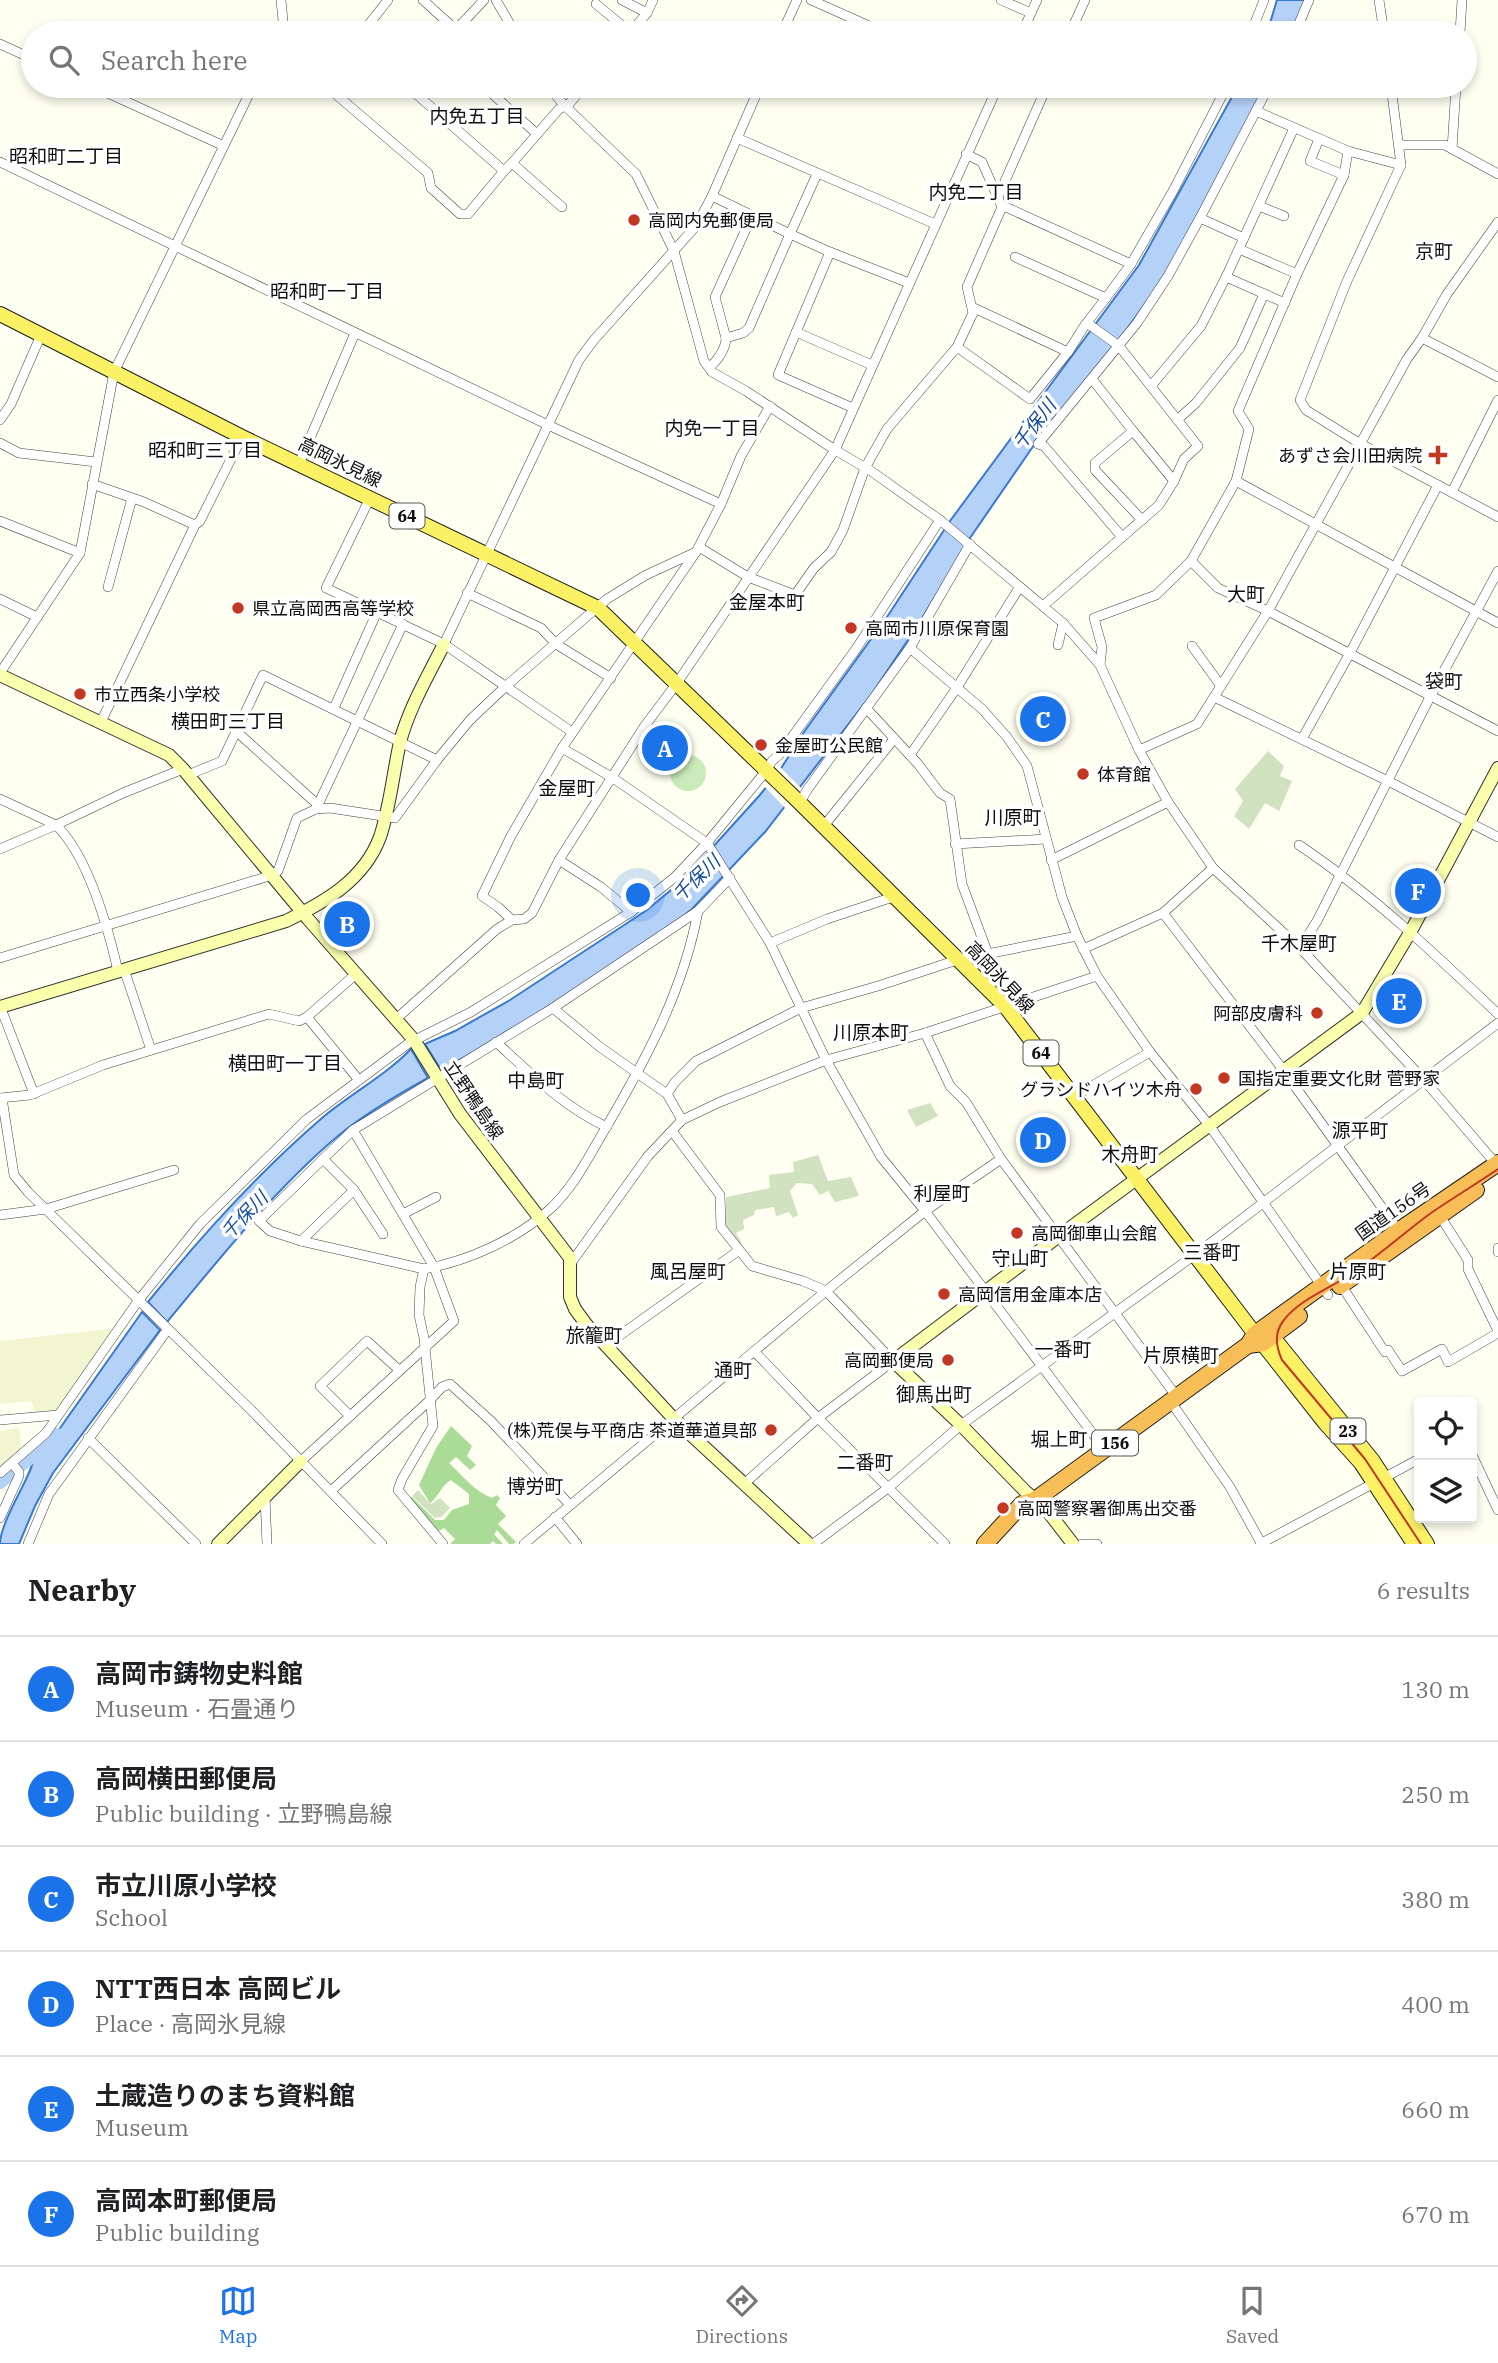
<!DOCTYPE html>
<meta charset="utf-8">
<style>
:root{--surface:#fff;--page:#f2f2f2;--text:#202124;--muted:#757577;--line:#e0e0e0;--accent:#1a73e8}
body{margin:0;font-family:"IBM Plex Serif","Noto Sans JP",serif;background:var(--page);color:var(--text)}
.controls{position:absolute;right:21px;bottom:21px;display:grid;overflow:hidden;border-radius:7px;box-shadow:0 4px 10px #0003}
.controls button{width:63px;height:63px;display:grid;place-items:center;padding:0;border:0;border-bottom:2px solid var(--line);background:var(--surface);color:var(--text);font:35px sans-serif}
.you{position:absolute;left:639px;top:896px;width:24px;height:24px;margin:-18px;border:5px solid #fff;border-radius:50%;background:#1a73e8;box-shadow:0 0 0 10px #1a73e833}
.badge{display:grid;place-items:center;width:46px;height:46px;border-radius:50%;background:var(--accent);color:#fff;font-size:23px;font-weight:700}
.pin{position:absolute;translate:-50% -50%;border:4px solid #fff;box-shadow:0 2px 7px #0006}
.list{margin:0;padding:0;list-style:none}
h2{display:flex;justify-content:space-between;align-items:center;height:91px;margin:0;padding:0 28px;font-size:30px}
h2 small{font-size:23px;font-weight:400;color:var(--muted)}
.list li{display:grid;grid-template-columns:46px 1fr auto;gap:21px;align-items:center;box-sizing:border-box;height:105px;padding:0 28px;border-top:2px solid var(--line)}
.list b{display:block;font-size:26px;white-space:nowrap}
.list p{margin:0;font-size:23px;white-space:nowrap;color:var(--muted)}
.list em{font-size:23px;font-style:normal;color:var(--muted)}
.icon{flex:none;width:38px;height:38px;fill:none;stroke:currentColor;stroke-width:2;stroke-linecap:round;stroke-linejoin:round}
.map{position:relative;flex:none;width:1498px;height:1544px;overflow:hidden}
.search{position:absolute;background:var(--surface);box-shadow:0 4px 10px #0003;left:21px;right:21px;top:21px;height:77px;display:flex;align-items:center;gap:18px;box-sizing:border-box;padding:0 24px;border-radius:38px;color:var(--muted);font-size:26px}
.sheet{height:721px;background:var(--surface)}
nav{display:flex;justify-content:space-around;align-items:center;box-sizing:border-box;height:98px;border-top:2px solid var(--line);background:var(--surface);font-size:19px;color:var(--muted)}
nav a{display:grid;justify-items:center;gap:4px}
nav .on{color:var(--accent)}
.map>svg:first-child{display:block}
.farmland{fill:#f2f6d0}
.green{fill:#caebb9}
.forest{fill:#aadc98}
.cemetery{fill:#d1e2c1}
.water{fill:#b4d2f7;stroke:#3979d0;stroke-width:2}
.pier{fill:#fffff1}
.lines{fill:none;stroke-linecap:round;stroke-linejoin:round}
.river{stroke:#b4d2f7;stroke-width:14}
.street-casing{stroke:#424242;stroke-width:10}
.secondary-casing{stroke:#313131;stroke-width:14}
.primary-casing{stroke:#202020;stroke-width:16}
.highway-casing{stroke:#202020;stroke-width:18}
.street{stroke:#fff;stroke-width:9}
.secondary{stroke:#f9ffac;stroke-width:12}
.primary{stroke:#fbf165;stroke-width:14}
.highway{stroke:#f7bd57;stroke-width:16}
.tram{stroke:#c23823;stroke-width:2}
.poi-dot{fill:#c23823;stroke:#fff;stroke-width:2.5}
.labels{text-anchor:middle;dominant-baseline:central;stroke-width:7;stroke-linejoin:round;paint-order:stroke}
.shield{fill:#fff;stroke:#575757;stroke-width:2}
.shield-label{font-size:16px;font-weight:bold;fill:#0f0f0f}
.poi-label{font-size:18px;fill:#0f0f0f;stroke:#fff;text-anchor:start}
.street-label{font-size:18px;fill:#0f0f0f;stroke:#fff}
.neighbourhood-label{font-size:19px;fill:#0f0f0f;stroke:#fff}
.water-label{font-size:19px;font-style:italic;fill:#154ca4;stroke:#fff}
</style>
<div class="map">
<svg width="1498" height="1544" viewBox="0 0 1498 1544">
<rect width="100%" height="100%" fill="#fffff1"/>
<g class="farmland">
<path d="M126 1327 60 1414 36 1417 32 1401 0 1404V1341Z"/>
<path d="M19 1428 21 1449 37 1447 0 1476V1431Z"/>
</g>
<circle class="green" cx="688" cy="773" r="18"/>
<path class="forest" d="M451 1426 472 1446 467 1456 476 1465 470 1470 456 1457 449 1463C463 1476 474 1491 492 1498L497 1495 500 1498 496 1505 506 1516 498 1524 516 1542 513 1544H509L497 1530 494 1534 503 1544H496L493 1541 490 1544H450L455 1539 444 1528 437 1532 409 1498 412 1497 435 1520H444L452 1510 469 1504V1494L451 1480C440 1486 440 1496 430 1503L419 1485 436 1448Z"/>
<g class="cemetery">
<path d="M1268 751 1284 766 1280 776 1292 781 1279 811 1265 803 1249 829 1234 816 1243 801 1235 789Z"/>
<path d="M930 1103 938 1116 916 1127 907 1110Z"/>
<path d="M818 1155 828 1181 851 1177 859 1196 835 1202 828 1191 820 1195 812 1184 797 1183 790 1191 798 1215 793 1218 789 1212 776 1216 774 1207 755 1210 754 1215 743 1220 744 1229 736 1233 742 1243 739 1246 726 1227V1197L770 1188 769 1175 794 1172 793 1162Z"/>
<path d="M418 1490 431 1504 440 1498 450 1508 441 1517 435 1518 412 1496Z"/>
</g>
<g class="water">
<path d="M1277 0H1306L1293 33H1267Z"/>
<path d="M1238 86H1266L1174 259 1154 291 1112 350 1034 445 970 538 918 625 871 695 765 832 692 909 648 944 480 1049 441 1070 425 1044 455 1031 510 1000 647 910 683 880 759 796 780 770 804 732 887 617 950 521 1139 265Z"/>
<path d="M411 1049 428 1078C397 1095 366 1113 338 1136 275 1189 220 1258 167 1322L148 1302C201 1236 257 1174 322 1118 350 1094 385 1076 411 1049Z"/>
<path d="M142 1312 160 1330 53 1473 35 1506 19 1544H0C0 1520 36 1469 33 1458L55 1431H58Z"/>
</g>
<path class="pier" d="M780 767 803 790 787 810 764 786Z"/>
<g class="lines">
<path class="river" d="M0 1482 57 1435"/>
<g class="street-casing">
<g id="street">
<path d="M423 0 456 30"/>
<path d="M496 0 515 33"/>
<path d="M622 0 647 13"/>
<path d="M811 0 885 33"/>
<path d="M1001 0 1031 13"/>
<path d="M1379 0 1384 33"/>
<path d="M596 4 631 33"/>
<path d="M278 33 283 21 281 0"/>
<path d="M362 33 388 0"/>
<path d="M453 33 484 0"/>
<path d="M630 33 647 13 653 0"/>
<path d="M782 33 797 0"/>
<path d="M1022 33 1037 0"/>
<path d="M1070 33 1085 0"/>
<path d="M1251 33 1264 0"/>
<path d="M1295 33 1309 0"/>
<path d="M1460 33 1462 0"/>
<path d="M0 44 33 59"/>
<path d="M92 86 224 146"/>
<path d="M326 86 428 173 431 188 460 214H468L504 171"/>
<path d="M407 86 504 171 512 163 562 207"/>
<path d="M491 86 489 91 537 134"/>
<path d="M548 86 564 105 636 174 674 251 704 361 712 372 746 391 835 450 871 471 940 520 1063 623 1100 665 1139 750 1168 802 1213 868 1300 948 1424 1080 1497 1165"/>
<path d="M1391 86 1401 165 1347 281 1300 400 1306 410 1359 443 1498 517"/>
<path d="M312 90 317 86"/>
<path d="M1256 111 1348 151 1401 165"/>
<path d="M737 138 935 224"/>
<path d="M1319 139 1310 161 1344 175"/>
<path d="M1400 145H1445L1498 174"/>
<path d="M1452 149 1456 86"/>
<path d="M0 162 548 425 721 504"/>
<path d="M512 163 559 109 569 104 584 86"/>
<path d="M712 196 790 234 817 174"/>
<path d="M998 197 1047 86"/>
<path d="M1259 206 1284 216"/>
<path d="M1002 207 1008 208 1131 264 1106 298"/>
<path d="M1200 218 1269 86"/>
<path d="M1239 249 1297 274"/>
<path d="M1015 257 1106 298 1085 325 1068 352"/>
<path d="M1131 264 1173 191 1227 86"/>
<path d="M1226 277 1285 303"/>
<path d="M796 332 872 365"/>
<path d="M726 338 715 297 752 216"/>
<path d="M1422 338 1498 377"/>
<path d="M957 347 1030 399 1068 352 972 307"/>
<path d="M709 367C717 362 726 348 726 338L743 333 749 328 790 234 830 252"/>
<path d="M1092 379 1133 431"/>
<path d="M1151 386 1201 326 1226 277 1294 128"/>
<path d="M853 408 778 375 830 252 909 283"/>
<path d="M0 420 11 404 41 335"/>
<path d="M1177 420 1196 403 1240 348 1264 294"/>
<path d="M0 443 19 453 96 462"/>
<path d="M299 464 355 333"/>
<path d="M1236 481 1498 623"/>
<path d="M92 484 144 502 195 525"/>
<path d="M1452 492 1498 400"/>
<path d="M370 498 326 588 444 644 572 732"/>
<path d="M1142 520 1095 470V463L1133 431 1174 481"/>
<path d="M0 521 80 553"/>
<path d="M1122 537 1044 446 1038 444 1137 323 1168 276 1200 218 1244 238"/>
<path d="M699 547 748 577 795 595 814 568 831 552 843 530 865 468 887 429 957 347 973 313 967 287 1002 207 982 162 966 154"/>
<path d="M1191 561 1218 588 1268 611 1498 731"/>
<path d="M108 587 132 498"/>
<path d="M467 593 541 628 556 644 611 678"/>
<path d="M0 599 37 617"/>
<path d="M1043 606 1159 505 1174 481 1184 459 1198 446 1119 346 1087 323"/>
<path d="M444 644 579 360 593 341 696 226 712 196 760 86"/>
<path d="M1058 645 1063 623"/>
<path d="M1192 646 1221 686"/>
<path d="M910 648 982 709 1007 737 1027 766 1062 897 1077 936 1097 976 1150 1052 1209 1125 1328 1295"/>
<path d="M1100 665 1102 647 1094 618 1156 595 1191 561 1236 481 1249 429 1238 411 1297 274 1344 175 1348 151"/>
<path d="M0 673 80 553 114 372 253 86"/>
<path d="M1214 697 1388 781 1498 837"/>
<path d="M334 708 377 612"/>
<path d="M866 708 918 764 940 793 950 799 962 884 988 954"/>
<path d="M101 722 195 525 200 521 242 437"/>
<path d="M236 731 318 805"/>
<path d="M1302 739 1350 653 1438 485"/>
<path d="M562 748 613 778 707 843 770 943 826 1060 881 1157 925 1211 1105 1450"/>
<path d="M1139 750 1197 724 1268 611 1407 359 1422 338 1447 294 1498 222"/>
<path d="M910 755 956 689 1019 588"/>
<path d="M188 775 222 761 263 675 437 760"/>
<path d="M0 799 56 825C88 856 108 928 118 971"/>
<path d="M800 803 807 790 910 648 970 544"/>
<path d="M316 809 330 808 395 818 437 760 470 720 506 686 607 599 646 575 696 552"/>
<path d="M823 827 894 739"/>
<path d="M955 844 1046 839"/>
<path d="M1299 845C1372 894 1434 953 1498 1014"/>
<path d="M0 849 56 825 123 793 183 769"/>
<path d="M559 860 601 887 631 912"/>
<path d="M1051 860 1168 802"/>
<path d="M1163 913 1284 1071 1401 1234"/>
<path d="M512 920 498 907 482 896 511 836 562 748 696 552 721 504 741 456 770 406"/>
<path d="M770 943 827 919 893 897"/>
<path d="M1300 948 1317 921 1431 695 1498 571"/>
<path d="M1083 949 1163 913 1213 868"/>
<path d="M0 958 266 877 278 871 297 818 316 809 403 624"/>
<path d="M124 969 151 1050"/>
<path d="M0 1006 34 1094"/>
<path d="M553 1008 600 1047 667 1094 682 1120"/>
<path d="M307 1017 358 1079"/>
<path d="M396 1019 497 929 512 920 524 919 532 913 559 860 644 727 677 683 835 450 998 86"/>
<path d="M925 1033 950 1086 966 1102 1001 1159 1177 1397"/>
<path d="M496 1042C530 1073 565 1108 607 1127"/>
<path d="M667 1094 675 1082 696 1061 801 1008 878 986 957 960 1077 936"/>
<path d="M1075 1096 1150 1052"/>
<path d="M0 1098 30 1095 103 1065 269 1014 299 1021 307 1017 356 974"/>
<path d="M2 1098 14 1175 28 1192 251 1410 382 1544"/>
<path d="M672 1131 720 1195 721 1227 752 1266 803 1281 826 1291 893 1361 818 1418 745 1483"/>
<path d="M323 1159 354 1190 383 1234"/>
<path d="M354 1190 301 1241 270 1231 259 1221 353 1130 553 1008 698 911 730 878"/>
<path d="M403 1214 436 1197"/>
<path d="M0 1215 46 1209 174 1170"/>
<path d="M1440 1216 1468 1260V1269L1498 1331"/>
<path d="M301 1241 424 1269"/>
<path d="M1498 1248V1252"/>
<path d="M571 1263 648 1156 682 1120 720 1102 826 1060 925 1033 1097 976"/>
<path d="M1341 1285 1385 1352 1388 1350 1402 1371 1442 1349 1448 1362 1498 1333"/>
<path d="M605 1346 738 1251"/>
<path d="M754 1351 818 1418 945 1544"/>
<path d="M1171 1402 1230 1487 1261 1543"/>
<path d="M350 1416 320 1386 367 1341 399 1370"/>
<path d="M0 1420 58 1415"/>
<path d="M88 1438 196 1544"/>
<path d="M1472 1455 1498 1510"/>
<path d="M301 1461 454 1321 434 1267 353 1130"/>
<path d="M0 1473 46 1433 138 1301 200 1224 307 1119 409 1043 471 1012 631 912 675 877 707 843 766 771 772 761 779 755 856 649 940 520"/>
<path d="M331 1491 430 1400 442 1387 450 1384 491 1421 570 1505"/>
<path d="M265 1497 267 1544"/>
<path d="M555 1517 577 1544"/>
<path d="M0 1518 19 1476V1472L12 1463"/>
<path d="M28 1544 49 1494 168 1329"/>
<path d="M443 1544 398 1490 402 1479 433 1426 424 1338 419 1315 420 1287 424 1269C468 1261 515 1240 549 1210 572 1189 586 1162 601 1136 643 1065 683 993 698 911"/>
<path d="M524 1544 826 1291 925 1211 1001 1159"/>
<path d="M813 1544 888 1488 961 1425 1204 1248 1498 1023"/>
<path d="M1082 1544H1097"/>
<path d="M1260 1544 1419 1459"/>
</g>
</g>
<g class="secondary-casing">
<g id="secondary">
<path d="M0 675 169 755 183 769 308 919 414 1040 460 1114 570 1258V1297L575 1309 586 1324 674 1419 809 1544"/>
<path d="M0 1007 286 921C325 902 364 880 380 837 390 807 393 774 400 742 409 708 428 676 444 644"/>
<path d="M218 1544 301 1461"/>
<path d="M1073 1544 1046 1509 1025 1491 961 1425 893 1361 1059 1236 1362 1013 1411 931 1498 768"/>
</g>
</g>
<g class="primary-casing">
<g id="primary">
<path d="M0 314 242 437 598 608 797 800 1005 1006 1255 1334 1325 1423 1361 1463 1414 1544"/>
<path d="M1263 1335 1272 1336 1373 1461 1427 1544"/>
</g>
</g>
<g class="highway-casing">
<g id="highway">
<path d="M1340 1286 1476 1190"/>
<path d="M1248 1345 1263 1343 1299 1316"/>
<path d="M985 1544 1022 1504 1035 1500 1248 1345 1255 1334 1398 1231 1498 1163"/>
</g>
</g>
<use href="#street" class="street"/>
<use href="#secondary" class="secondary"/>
<use href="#primary" class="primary"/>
<use href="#highway" class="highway"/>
<path class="tram" d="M1421 1544 1365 1459 1282 1360C1276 1347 1274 1332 1284 1320 1297 1302 1327 1289 1345 1278 1376 1259 1402 1234 1431 1213 1453 1198 1476 1184 1498 1169"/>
</g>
<g class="poi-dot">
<circle cx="634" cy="220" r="7"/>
<path d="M1434.5 444.5h7v7h7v7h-7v7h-7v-7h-7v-7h7z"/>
<circle cx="238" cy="608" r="7"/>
<circle cx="851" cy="628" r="7"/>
<circle cx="80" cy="694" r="7"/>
<circle cx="761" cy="745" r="7"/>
<circle cx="1083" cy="774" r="7"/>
<circle cx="1317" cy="1013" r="7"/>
<circle cx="1224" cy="1078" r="7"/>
<circle cx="1196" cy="1089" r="7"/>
<circle cx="1017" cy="1233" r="7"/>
<circle cx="944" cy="1294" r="7"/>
<circle cx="948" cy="1360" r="7"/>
<circle cx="771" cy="1430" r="7"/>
<circle cx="1003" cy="1508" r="7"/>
</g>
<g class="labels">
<g class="shield">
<rect x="389.5" y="503.5" width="35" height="25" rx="5"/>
<rect x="1023.5" y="1040.5" width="35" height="25" rx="5"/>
<rect x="1330.5" y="1418.5" width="35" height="25" rx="5"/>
<rect x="1092" y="1430.5" width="46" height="25" rx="5"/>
</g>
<g class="shield-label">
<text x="407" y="516">64</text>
<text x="1041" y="1053">64</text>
<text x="1348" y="1431">23</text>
<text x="1115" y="1443">156</text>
</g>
<g class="poi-label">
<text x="648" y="220">高岡内免郵便局</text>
<text x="1422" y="455" text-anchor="end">あずさ会川田病院</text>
<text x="252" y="608">県立高岡西高等学校</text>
<text x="865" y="628">高岡市川原保育園</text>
<text x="94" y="694">市立西条小学校</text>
<text x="775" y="745">金屋町公民館</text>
<text x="1097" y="774">体育館</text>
<text x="1303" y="1013" text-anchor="end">阿部皮膚科</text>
<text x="1238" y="1078">国指定重要文化財 菅野家</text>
<text x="1182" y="1089" text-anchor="end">グランドハイツ木舟</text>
<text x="1031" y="1233">高岡御車山会館</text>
<text x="958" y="1294">高岡信用金庫本店</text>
<text x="934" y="1360" text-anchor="end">高岡郵便局</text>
<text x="757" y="1430" text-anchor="end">(株)荒俣与平商店 茶道華道具部</text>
<text x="1017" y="1508">高岡警察署御馬出交番</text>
</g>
<g class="street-label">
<text transform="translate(340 462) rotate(26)">高岡氷見線</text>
<text transform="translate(1000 977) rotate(47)">高岡氷見線</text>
<text transform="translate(474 1100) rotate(56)">立野鴨島線</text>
<text transform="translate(1393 1211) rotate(-35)">国道156号</text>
</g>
<g class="neighbourhood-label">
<text x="477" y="116">内免五丁目</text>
<text x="66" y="156">昭和町二丁目</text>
<text x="976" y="192">内免二丁目</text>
<text x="1434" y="251">京町</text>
<text x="327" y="291">昭和町一丁目</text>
<text x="712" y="428">内免一丁目</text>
<text x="205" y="450">昭和町三丁目</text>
<text x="1246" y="594">大町</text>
<text x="767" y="602">金屋本町</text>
<text x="1444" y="681">袋町</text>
<text x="228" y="721">横田町三丁目</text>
<text x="567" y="788">金屋町</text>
<text x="1013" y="817">川原町</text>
<text x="1299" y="943">千木屋町</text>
<text x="871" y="1032">川原本町</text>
<text x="285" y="1063">横田町一丁目</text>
<text x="536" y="1080">中島町</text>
<text x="1360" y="1130">源平町</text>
<text x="1130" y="1154">木舟町</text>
<text x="942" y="1193">利屋町</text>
<text x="1212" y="1252">三番町</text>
<text x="1020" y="1258">守山町</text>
<text x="688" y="1271">風呂屋町</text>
<text x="1358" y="1271">片原町</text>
<text x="594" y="1335">旅籠町</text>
<text x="1063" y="1349">一番町</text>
<text x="1181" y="1355">片原横町</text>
<text x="733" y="1370">通町</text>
<text x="934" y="1394">御馬出町</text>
<text x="1059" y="1439">堀上町</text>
<text x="865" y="1462">二番町</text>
<text x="535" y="1486">博労町</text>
</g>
<g class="water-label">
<text transform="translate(1034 424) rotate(-52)">千保川</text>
<text transform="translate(696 878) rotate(-44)">千保川</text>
<text transform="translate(244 1215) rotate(-46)">千保川</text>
</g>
</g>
</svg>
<div class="controls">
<button><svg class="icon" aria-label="locate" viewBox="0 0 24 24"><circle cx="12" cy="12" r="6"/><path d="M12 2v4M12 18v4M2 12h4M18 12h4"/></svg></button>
<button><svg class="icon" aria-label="layers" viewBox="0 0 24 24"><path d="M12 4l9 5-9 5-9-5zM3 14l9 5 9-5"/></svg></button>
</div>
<div class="you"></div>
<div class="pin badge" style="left:665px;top:748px">A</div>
<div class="pin badge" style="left:347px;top:924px">B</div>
<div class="pin badge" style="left:1043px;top:719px">C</div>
<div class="pin badge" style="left:1043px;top:1140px">D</div>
<div class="pin badge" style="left:1399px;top:1001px">E</div>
<div class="pin badge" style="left:1418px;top:891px">F</div>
<div class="search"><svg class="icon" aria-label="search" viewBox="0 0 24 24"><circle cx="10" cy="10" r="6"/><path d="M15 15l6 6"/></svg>Search here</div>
</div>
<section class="sheet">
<h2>Nearby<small>6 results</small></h2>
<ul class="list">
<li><span class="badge">A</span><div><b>高岡市鋳物史料館</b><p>Museum · 石畳通り</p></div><em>130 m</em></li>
<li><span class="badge">B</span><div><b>高岡横田郵便局</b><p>Public building · 立野鴨島線</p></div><em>250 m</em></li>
<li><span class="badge">C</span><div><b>市立川原小学校</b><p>School</p></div><em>380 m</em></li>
<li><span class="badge">D</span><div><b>NTT西日本 高岡ビル</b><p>Place · 高岡氷見線</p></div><em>400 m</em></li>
<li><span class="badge">E</span><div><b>土蔵造りのまち資料館</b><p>Museum</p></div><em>660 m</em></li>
<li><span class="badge">F</span><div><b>高岡本町郵便局</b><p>Public building</p></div><em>670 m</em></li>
</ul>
</section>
<nav>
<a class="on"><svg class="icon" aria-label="map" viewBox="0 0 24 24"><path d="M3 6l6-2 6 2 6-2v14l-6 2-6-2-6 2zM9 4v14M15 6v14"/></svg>Map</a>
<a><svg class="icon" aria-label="directions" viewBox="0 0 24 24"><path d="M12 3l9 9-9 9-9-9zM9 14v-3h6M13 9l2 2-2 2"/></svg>Directions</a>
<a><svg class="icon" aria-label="saved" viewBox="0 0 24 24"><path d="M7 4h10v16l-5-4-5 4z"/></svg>Saved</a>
</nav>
